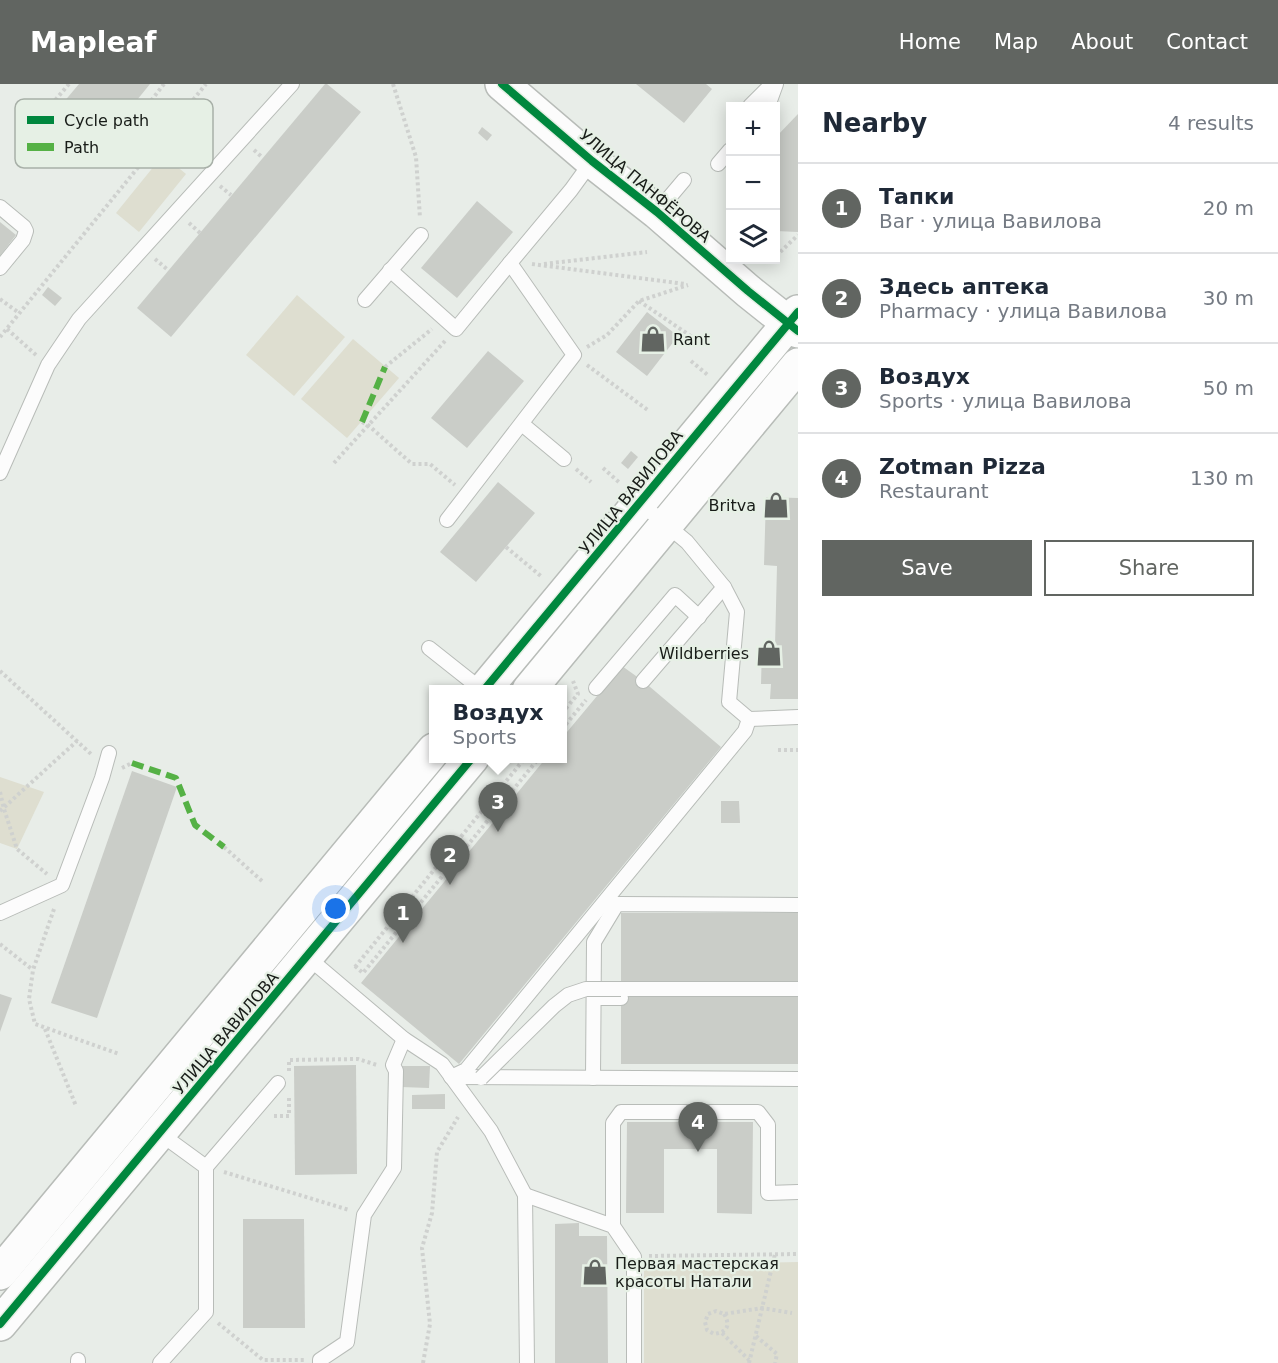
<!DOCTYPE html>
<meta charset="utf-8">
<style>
:root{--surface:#fff;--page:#f6f6f7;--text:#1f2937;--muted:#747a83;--line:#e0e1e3;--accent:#616561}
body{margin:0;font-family:"DejaVu Sans",sans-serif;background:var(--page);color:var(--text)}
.controls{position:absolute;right:18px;top:18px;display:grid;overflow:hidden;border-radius:0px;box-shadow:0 3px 15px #0003}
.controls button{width:54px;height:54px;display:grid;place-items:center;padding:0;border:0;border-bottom:2px solid var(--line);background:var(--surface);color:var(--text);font:30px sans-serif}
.you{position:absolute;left:336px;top:825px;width:21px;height:21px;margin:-15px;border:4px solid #fff;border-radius:50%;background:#1a73e8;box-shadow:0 0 0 9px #1a73e833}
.badge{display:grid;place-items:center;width:39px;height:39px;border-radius:50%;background:var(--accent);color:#fff;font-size:20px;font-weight:700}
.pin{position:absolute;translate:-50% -50px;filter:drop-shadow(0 2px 3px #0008)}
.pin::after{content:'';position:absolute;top:32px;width:21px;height:18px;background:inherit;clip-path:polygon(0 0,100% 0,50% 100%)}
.popup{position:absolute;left:429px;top:601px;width:138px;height:78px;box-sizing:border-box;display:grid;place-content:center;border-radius:0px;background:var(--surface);filter:drop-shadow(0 2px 4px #0005);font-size:20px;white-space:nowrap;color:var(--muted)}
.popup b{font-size:22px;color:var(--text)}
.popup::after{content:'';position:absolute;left:50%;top:100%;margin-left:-12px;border:12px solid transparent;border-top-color:var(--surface)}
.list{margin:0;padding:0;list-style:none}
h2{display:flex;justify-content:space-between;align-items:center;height:78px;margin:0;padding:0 24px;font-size:26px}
h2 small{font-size:20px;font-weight:400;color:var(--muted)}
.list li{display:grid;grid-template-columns:39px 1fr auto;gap:18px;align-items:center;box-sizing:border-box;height:90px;padding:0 24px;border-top:2px solid var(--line)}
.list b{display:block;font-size:22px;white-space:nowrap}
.list p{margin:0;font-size:20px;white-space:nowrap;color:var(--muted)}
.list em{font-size:20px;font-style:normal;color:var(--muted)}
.actions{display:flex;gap:12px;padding:18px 24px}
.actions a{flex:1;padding:14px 0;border:2px solid var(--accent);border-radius:0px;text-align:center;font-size:21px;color:var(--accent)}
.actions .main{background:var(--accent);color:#fff}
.icon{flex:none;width:33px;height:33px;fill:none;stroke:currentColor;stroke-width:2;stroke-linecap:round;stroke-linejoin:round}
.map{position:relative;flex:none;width:798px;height:1279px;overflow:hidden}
header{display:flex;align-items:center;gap:36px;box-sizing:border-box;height:84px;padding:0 30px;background:var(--accent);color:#fff}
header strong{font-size:28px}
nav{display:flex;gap:33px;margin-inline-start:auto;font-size:21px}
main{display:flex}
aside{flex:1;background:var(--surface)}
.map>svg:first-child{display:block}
.green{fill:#deded0}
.building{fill:#cacdc8}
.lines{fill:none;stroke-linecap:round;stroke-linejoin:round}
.service-casing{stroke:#b8bcb8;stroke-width:16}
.tertiary-casing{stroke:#b8bcb8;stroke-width:36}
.path{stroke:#cfd1cf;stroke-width:4;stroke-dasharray:3 3;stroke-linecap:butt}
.service{stroke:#fcfcfc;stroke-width:14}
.tertiary{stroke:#fcfcfc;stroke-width:33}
.service-bridge-casing{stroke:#b8bcb8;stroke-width:16;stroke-linecap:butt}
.service-bridge{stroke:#fcfcfc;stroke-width:14}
.quiet{stroke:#55b145;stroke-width:6;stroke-dasharray:12 6;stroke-linecap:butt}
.cycleway-casing{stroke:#e6f0e5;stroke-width:11}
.cycleway{stroke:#00873e;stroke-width:8}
.labels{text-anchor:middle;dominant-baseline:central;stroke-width:4.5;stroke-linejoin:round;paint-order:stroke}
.street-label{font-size:16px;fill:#181c18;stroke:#e6f0e5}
.poi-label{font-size:16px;fill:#181c18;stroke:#e6f0e5;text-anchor:start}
.key{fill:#e6f0e5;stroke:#a8b0a8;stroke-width:1.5}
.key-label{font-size:16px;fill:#181c18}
</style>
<header>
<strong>Mapleaf</strong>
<nav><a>Home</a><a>Map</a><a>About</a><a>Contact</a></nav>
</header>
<main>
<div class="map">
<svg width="798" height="1279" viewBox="0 0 798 1279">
<rect width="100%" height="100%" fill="#e8ede8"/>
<g class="green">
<path d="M163 71 186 90 139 148 116 129Z"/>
<path d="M297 211 345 253 294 312 246 271Z"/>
<path d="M353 255 399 294 347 354 301 315Z"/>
<path d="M0 693 44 708 17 765 0 759Z"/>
<path d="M798 1178V1279H644V1181Z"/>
</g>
<g class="building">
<path d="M79 0H150L106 54 63 19Z"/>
<path d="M325 0H327L361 28 171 253 137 224Z"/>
<path d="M636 0H706L712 5 684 39Z"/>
<path d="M798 30V148L776 147V53Z"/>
<path d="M482 43 492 51 487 57 478 49Z"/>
<path d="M477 117 513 148 457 214 421 184Z"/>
<path d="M0 138 16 151 0 172Z"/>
<path d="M48 203 62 214 55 222 42 211Z"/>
<path d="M647 228 678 252 647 292 616 268Z"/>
<path d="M488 267 524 297 467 364 431 334Z"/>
<path d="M631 367 638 373 628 385 621 379Z"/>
<path d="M498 398 535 429 476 498 440 468Z"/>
<path d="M766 413 798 414V615H770L771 600H761L762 562H775L777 482 764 481Z"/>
<path d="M622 582 643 597 721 663 459 980 361 899 546 674H562V654Z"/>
<path d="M132 687 177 703 97 934 51 919Z"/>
<path d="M721 717H739L740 739H721Z"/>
<rect x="621" y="829" width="177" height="151"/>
<path d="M0 910 12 914 0 948Z"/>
<path d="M356 981 357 1090 295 1091 294 982Z"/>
<path d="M401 982H430L429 1004 401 1003Z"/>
<path d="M445 1010V1025H412V1011Z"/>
<path d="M627 1038H753L752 1130 717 1129V1065H664V1129H626Z"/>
<path d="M243 1135H304L305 1244H243Z"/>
<path d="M579 1139V1152H607L608 1279H555V1140Z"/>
</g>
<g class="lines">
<g class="service-casing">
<g id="service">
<path d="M750 22 772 0"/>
<path d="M768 22 776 0"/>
<path d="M718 80 730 66"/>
<path d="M0 123 24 143 26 147 23 156 0 184"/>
<path d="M657 128 684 96"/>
<path d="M390 186 456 245 510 179"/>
<path d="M365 216 421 151"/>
<path d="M522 340 564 375"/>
<path d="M0 389 48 281 79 235 292 0"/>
<path d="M639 418 687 458 724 503 737 528 729 618 749 635 798 633"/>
<path d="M447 436 574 271 510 179 571 106 592 77"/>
<path d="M429 564 482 606"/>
<path d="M643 597 724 503"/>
<path d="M596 604 675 511 699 533"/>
<path d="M0 829 62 801 102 694 109 669"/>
<path d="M305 871 404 955 442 980 491 1047 525 1111 527 1279"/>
<path d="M621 905H798"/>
<path d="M594 914H621"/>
<path d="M451 993 466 986 745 647 749 635"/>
<path d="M455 993 798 995"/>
<path d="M593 994 594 858 617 820 798 821"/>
<path d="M158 1048 206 1083V1228L160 1279"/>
<path d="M206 1083 278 999"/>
<path d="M525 1111 613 1142 634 1173V1279"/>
<path d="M613 1142V1039L621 1028H758L768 1041V1109L798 1108"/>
<path d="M78 1276V1279"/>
<path d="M320 1279V1276L347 1258 364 1131 394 1084 396 987 393 981 404 955"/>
</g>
</g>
<g class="tertiary-casing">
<g id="tertiary">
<path d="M502 0 592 77 657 128 748 207 798 247"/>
<path d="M484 606 798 228"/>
<path d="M529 606 798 281"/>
<path d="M0 1189 434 666"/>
<path d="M0 1240 472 674"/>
</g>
</g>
<g class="path">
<path d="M69 0 51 21 112 67 164 0"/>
<path d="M393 0 416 73 420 134"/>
<path d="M254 66 263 74"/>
<path d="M220 102 231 111"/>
<path d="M189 139 200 149"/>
<path d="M776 172 798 151"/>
<path d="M155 175 168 186"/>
<path d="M532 180 685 200"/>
<path d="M544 180 647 168"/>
<path d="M0 215 19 229"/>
<path d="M639 217 704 261"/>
<path d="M7 245 36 271"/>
<path d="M0 253 206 0"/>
<path d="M587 263 607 251 639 217 688 201"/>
<path d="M691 277 709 292"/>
<path d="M587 281 649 327"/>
<path d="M385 283 432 245"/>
<path d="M362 338 368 341 412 380H430L455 401"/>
<path d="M334 379 445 257"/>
<path d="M603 384 620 399"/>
<path d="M576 385 591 398"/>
<path d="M506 463 542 493"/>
<path d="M0 587 91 670"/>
<path d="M562 629 578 610 573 597"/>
<path d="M562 645 586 616"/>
<path d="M778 666H798"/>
<path d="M122 684 132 679"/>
<path d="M0 708 4 725 17 765 47 790"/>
<path d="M0 727 77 657"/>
<path d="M224 763 262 797"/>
<path d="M54 825 33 886 29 915 35 940 119 970"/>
<path d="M0 860 33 886"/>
<path d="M355 882 363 889 539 674"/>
<path d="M355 883 525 674"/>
<path d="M45 945 76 1022"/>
<path d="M289 987V976L358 975 377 981"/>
<path d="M274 1032H289V1013"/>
<path d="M224 1088 349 1126"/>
<path d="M649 1172 798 1170"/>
<path d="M724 1230C731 1242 727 1248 714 1250L707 1246 705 1238 708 1230 716 1227 724 1230 762 1224 792 1229"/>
<path d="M218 1239 263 1276H305"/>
<path d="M722 1249 749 1276"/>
<path d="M756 1252 777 1270 775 1279"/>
<path d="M423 1279 430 1240 422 1164 432 1129 437 1068 458 1033"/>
<path d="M749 1279 775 1170"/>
</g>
<use href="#service" class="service"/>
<use href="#tertiary" class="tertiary"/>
<g class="service-bridge-casing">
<path id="service-bridge" d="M481 994 554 922 568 911 586 905H621"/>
</g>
<use href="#service-bridge" class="service-bridge"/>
<g class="quiet">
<path d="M362 338 385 283"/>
<path d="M132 679 176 694 195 741 224 763"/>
</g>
<g class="cycleway-casing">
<g id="cycleway">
<path d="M502 0 592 77 657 128 748 207 798 247"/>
<path d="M484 606 798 228"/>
<path d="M0 1240 472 674"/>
</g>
</g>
<use href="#cycleway" class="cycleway"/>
</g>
<defs>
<g id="shop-bare" transform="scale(2.07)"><path d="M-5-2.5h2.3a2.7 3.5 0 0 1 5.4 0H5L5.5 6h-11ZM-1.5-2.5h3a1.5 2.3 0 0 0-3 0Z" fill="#616561" stroke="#e6f0e5" stroke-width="2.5" paint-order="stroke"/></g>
</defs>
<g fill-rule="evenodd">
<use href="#shop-bare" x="653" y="255"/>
<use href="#shop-bare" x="776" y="421"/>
<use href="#shop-bare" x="769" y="569"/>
<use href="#shop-bare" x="595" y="1188"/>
</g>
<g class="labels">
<g class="street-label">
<text transform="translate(645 102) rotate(40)">УЛИЦА ПАНФЁРОВА</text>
<text transform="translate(631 408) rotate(-51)">УЛИЦА ВАВИЛОВА</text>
<text transform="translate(226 949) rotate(-50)">УЛИЦА ВАВИЛОВА</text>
</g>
<g class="poi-label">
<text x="673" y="255">Rant</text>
<text x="756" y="421" text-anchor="end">Britva</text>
<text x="749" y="569" text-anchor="end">Wildberries</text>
<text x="615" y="1179">Первая мастерская<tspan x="615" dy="18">красоты Натали</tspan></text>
</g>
</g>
<rect x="15" y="15" width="198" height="69" rx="9" class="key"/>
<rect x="27" y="32" width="27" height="8" fill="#00873e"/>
<rect x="27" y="59" width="27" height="8" fill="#55b145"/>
<g class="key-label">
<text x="64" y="42">Cycle path</text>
<text x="64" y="69">Path</text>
</g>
</svg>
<div class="controls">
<button>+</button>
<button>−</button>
<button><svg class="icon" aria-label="layers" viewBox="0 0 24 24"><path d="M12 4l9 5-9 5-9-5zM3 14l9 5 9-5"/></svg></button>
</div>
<div class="you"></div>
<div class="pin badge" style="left:403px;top:859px">1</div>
<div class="pin badge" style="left:450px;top:801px">2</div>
<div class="pin badge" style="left:498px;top:748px">3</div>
<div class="popup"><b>Воздух</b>Sports</div>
<div class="pin badge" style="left:698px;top:1068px">4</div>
</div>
<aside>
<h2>Nearby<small>4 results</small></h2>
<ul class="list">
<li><span class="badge">1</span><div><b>Тапки</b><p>Bar · улица Вавилова</p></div><em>20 m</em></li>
<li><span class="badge">2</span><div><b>Здесь аптека</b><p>Pharmacy · улица Вавилова</p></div><em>30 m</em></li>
<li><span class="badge">3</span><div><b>Воздух</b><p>Sports · улица Вавилова</p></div><em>50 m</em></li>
<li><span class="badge">4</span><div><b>Zotman Pizza</b><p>Restaurant</p></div><em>130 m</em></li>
</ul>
<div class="actions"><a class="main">Save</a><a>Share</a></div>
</aside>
</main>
